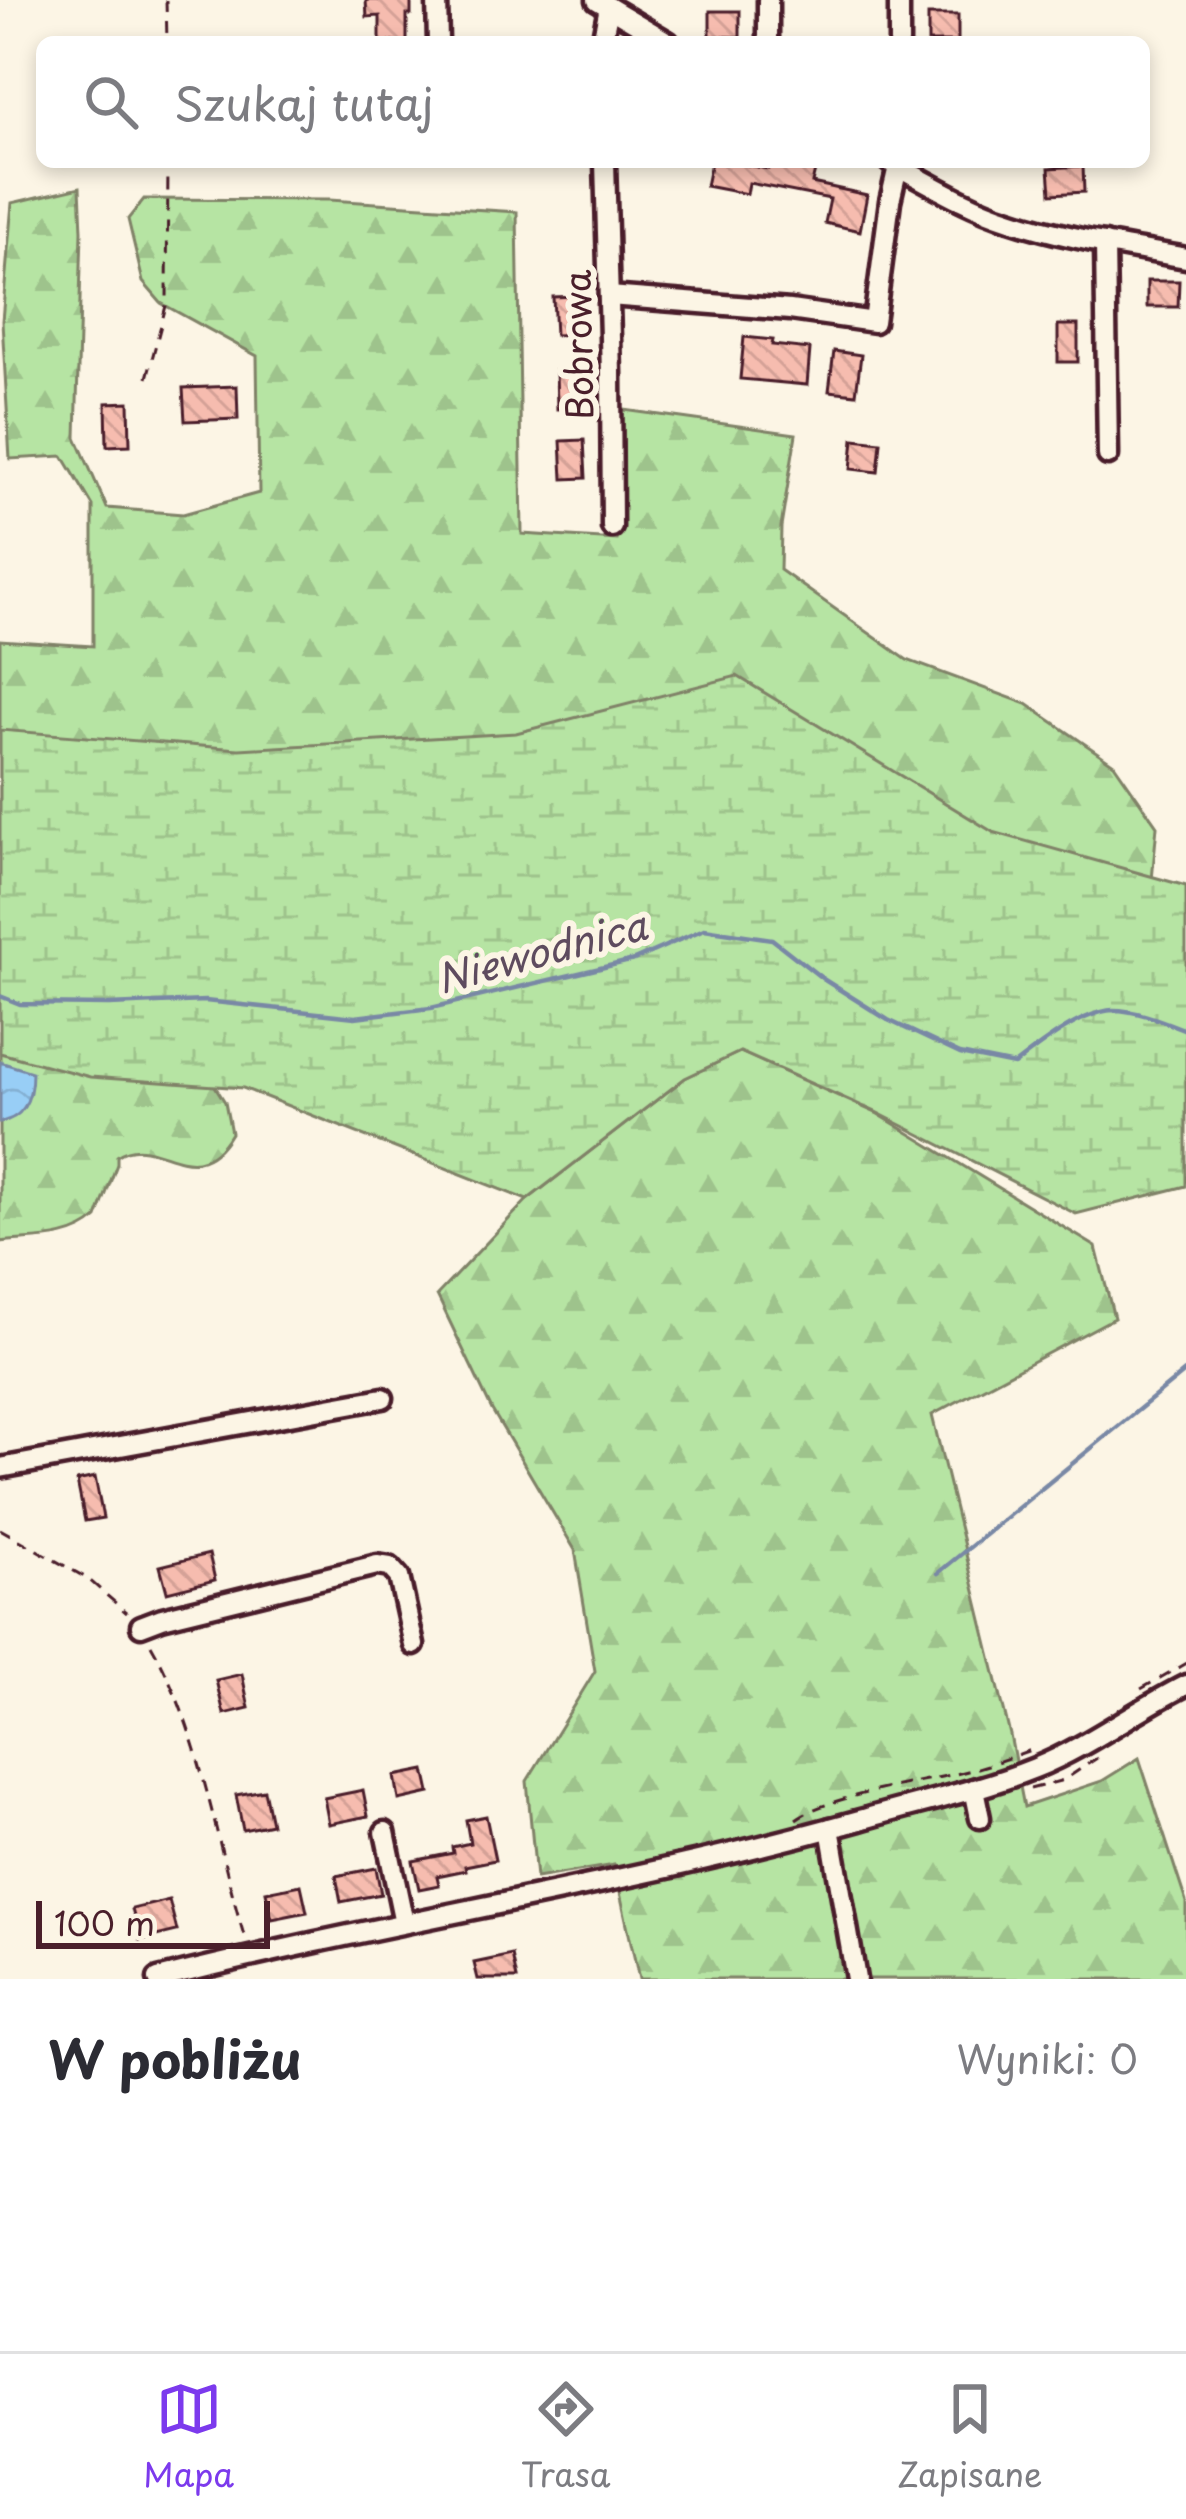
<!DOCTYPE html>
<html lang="pl">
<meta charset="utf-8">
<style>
:root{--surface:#fff;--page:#f7f7f7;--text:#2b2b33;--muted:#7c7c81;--line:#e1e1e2;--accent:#7c3aed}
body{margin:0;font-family:"Playpen Sans",sans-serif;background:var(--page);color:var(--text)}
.scale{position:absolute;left:36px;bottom:30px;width:234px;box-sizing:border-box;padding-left:12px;border:6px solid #4a1f2b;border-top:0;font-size:33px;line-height:42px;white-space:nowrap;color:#4a1f2b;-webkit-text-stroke:9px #fcf5e5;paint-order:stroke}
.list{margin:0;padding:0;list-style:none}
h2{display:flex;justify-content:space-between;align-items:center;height:156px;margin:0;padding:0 48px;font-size:51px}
h2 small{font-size:39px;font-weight:400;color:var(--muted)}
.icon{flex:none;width:66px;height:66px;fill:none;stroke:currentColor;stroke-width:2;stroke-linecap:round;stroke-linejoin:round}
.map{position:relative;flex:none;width:1186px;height:1979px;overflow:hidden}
.search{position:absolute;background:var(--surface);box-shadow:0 6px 18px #0003;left:36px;right:36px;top:36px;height:132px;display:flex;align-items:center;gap:30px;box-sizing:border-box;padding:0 42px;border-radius:18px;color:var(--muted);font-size:45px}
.sheet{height:372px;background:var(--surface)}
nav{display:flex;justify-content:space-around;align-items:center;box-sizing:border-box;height:168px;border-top:3px solid var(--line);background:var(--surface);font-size:33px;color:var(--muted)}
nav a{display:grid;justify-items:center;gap:6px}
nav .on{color:var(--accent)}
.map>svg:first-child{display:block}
.forest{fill:url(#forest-firs);stroke:#808267;stroke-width:3}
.wetland{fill:url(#wetland-marsh);stroke:#808267;stroke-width:3}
.water{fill:url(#water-waves);stroke:#7988a5;stroke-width:3}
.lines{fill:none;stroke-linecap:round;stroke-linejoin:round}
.stream{stroke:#7988a5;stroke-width:4.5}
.building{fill:url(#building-back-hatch);stroke:#4a1f2b;stroke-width:3}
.minor-casing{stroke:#4a1f2b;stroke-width:27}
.path{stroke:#4a1f2b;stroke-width:3;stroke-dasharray:12 9;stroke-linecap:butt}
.minor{stroke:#fcf5e5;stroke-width:18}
.labels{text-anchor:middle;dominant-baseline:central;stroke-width:12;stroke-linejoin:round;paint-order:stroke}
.street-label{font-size:36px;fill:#4a1f2b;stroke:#fcf5e5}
.water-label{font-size:39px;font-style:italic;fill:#5e4b5e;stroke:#fcf5e5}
</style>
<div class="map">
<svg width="1186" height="1979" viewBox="0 0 1186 1979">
<defs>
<pattern id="forest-firs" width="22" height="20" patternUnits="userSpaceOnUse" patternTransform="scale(3)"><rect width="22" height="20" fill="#b6e4a3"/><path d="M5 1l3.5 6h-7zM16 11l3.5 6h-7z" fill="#9ec38c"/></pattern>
<pattern id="wetland-marsh" width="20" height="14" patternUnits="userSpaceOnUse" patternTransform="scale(3)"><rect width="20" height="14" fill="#b6e4a3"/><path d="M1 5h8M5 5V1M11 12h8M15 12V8" fill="none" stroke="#9ec38c"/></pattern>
<pattern id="water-waves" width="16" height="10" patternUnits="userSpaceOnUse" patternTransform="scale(3)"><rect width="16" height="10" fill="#98cef6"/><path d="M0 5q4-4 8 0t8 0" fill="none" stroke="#84b0d3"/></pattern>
<pattern id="building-back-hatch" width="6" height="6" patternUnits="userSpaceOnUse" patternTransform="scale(3)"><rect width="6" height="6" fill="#f6bcaf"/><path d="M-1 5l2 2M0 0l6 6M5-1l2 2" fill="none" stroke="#d4a197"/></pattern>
</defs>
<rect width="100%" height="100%" fill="#fcf5e5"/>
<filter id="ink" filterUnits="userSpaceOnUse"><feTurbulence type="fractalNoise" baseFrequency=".00833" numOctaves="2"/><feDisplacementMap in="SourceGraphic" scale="24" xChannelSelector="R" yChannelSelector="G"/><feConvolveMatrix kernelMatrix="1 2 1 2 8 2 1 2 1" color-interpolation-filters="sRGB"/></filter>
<g filter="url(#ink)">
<g class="forest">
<path d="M80 187 82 231 76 437 107 508 183 514 259 493 257 356 161 303 143 282 128 219 144 199 329 200 517 212 522 534 617 540V409L796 434 781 527 780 570 907 660 1027 704 1114 764 1157 826 1150 902 0 855V640L93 646V506L63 456 10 459 2 321 12 203Z"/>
<path d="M0 1032 208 1075 225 1102 231 1133C193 1197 156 1129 117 1156V1164L97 1218C71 1242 32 1238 0 1242Z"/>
<path d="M740 1052 878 1114 1096 1247 1114 1318 932 1415 1010 1735 1024 1807 1102 1781 1139 1758 1186 1902V1979H639L614 1865 536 1878 527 1781 595 1671 575 1550 492 1410 437 1295 527 1200 685 1078Z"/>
</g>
<path class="wetland" d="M737 676 993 832 1186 886V1186L1076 1214 876 1112 740 1052 685 1078 527 1200 243 1088 90 1077 0 1053V730L239 749 516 733Z"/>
<path class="water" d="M0 1062 32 1072C32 1096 26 1118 0 1122Z"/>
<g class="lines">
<g class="stream">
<path d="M0 996 20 1004 109 1005 205 1001 355 1017 431 1008 634 960 704 929 772 939 823 979 888 1020 960 1054 1014 1065C1039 1046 1081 1012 1113 1010 1137 1010 1163 1021 1186 1030"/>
<path d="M938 1573 1186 1371"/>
</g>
</g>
<g class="building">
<path d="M366 0H411V15H407V42H380V16L367 17Z"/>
<path d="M710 11H740V37L710 36Z"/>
<rect x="928" y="15" width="30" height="27"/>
<path d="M711 162H731L768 169 770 162H798L816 166 812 183 867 195 860 231 825 223 830 199 749 183 747 194 706 186Z"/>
<path d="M1083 166 1084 192 1051 194 1049 168Z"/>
<path d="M1147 281H1179L1178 307H1147Z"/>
<path d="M576 296 578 334 555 335 553 297Z"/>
<rect x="1058" y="325" width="20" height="37"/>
<path d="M744 337 773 340 772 345 810 349 807 385 740 379Z"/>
<path d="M834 351 861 355 856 394 829 391Z"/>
<path d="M579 369 581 408 557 409 556 370Z"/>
<path d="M237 386 238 419 185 421 183 388Z"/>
<path d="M129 402 130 445 107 446 106 403Z"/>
<path d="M854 439 881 442 878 472 851 469Z"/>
<path d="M584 440 586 478 563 479 561 441Z"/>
<path d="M95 1477 103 1518 85 1521 77 1481Z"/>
<path d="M209 1554 215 1580 167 1592 160 1566Z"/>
<path d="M242 1674 249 1708 224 1714 216 1680Z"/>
<path d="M425 1770 430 1793 399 1800 395 1776Z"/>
<path d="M264 1790 271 1824 243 1830 236 1795Z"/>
<path d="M363 1790 368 1816 329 1824 324 1798Z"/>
<path d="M486 1816 495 1860 465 1866 466 1870 437 1876 439 1885 419 1889 413 1861 453 1853 452 1847 470 1843 466 1820Z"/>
<path d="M376 1868 381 1894 341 1902 336 1876Z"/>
<path d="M301 1885 307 1912 272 1919 266 1892Z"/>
<path d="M169 1900 177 1931 140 1940 132 1909Z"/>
<path d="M512 1955 517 1979H478L474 1963Z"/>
</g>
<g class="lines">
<g class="minor-casing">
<g id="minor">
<path d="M437 0 438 42"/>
<path d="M597 0 668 42"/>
<path d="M768 0V42"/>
<path d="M899 0V42"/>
<path d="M602 42 609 7"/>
<path d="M605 162 611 373 612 527"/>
<path d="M890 162C929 183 968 207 1010 220 1067 239 1127 247 1186 258"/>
<path d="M1105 243 1108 455"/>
<path d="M609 296 790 310 874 322 890 201 899 162"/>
<path d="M0 1468 383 1398"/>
<path d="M141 1626 162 1618 377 1565 390 1567 399 1577 414 1645"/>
<path d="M974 1789 980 1818"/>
<path d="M830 1828 856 1979"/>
<path d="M385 1832 404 1923"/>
<path d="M158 1979C390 1920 629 1885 860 1820 918 1803 978 1791 1035 1768 1089 1746 1134 1711 1186 1685"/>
</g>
</g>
<g class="path">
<path d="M166 0 167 42"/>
<path d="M147 378 167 302 168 162"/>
<path d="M0 1529 88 1579 127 1613"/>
<path d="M151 1644C203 1736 215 1842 246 1942"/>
<path d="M1141 1689 1186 1663"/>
<path d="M1030 1789 1064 1780 1097 1758"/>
<path d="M796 1819C824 1798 914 1783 951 1775 979 1769 1006 1759 1033 1749"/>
</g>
<use href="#minor" class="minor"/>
</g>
</g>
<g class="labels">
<g class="street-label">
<text transform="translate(577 345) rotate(-91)">Bobrowa</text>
</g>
<g class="water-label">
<text transform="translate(541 950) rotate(-15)">Niewodnica</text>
</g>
</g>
</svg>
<div class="scale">100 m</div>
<div class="search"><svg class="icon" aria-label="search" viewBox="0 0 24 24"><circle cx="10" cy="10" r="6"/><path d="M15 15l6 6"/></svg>Szukaj tutaj</div>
</div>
<section class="sheet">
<h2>W pobliżu<small>Wyniki: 0</small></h2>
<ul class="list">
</ul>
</section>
<nav>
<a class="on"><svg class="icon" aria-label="map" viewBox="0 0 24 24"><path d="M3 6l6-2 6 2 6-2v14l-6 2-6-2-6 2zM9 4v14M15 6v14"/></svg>Mapa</a>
<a><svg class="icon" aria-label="directions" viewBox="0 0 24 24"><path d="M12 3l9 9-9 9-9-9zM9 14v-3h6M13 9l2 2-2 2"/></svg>Trasa</a>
<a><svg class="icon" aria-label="saved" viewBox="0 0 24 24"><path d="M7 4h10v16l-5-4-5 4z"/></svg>Zapisane</a>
</nav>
